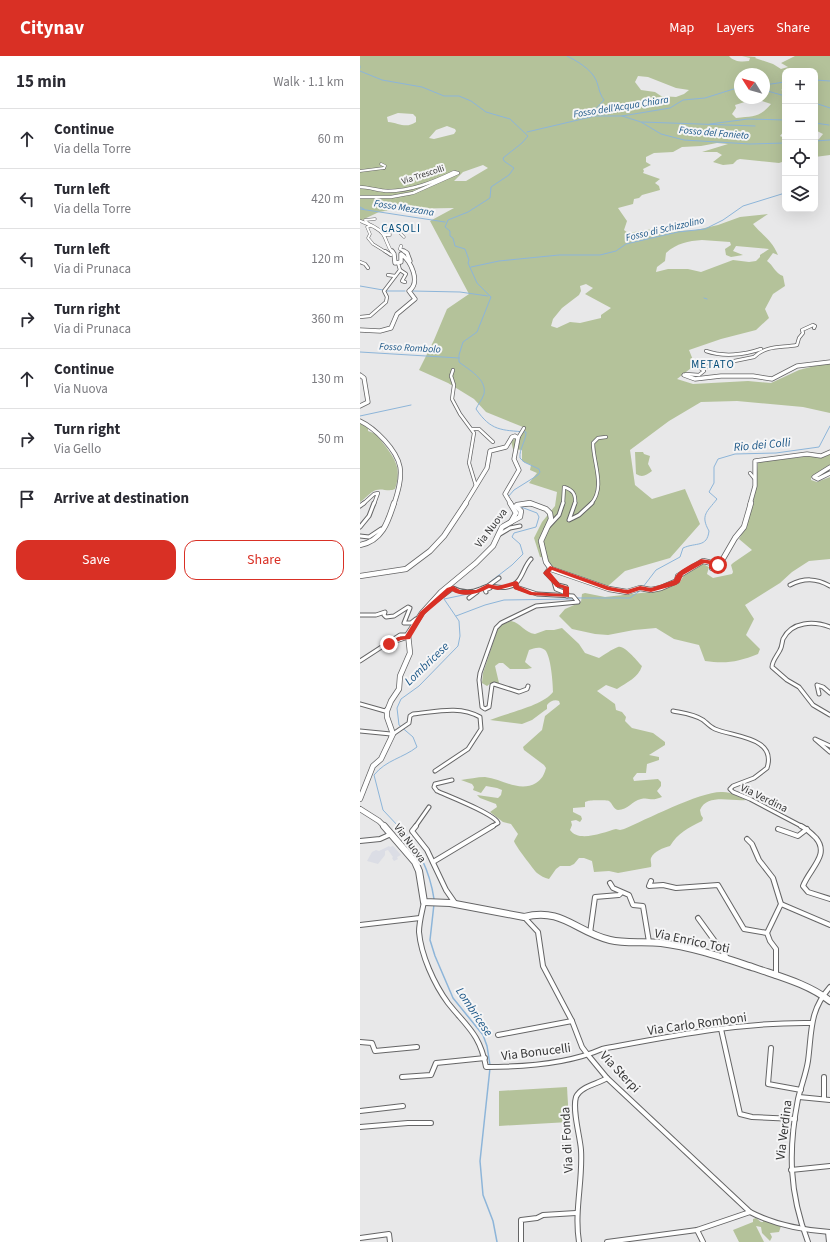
<!DOCTYPE html>
<meta charset="utf-8">
<style>
:root{--surface:#fff;--page:#f7f7f7;--text:#2b2b33;--muted:#7c7c81;--line:#e1e1e2;--accent:#d93025}
body{margin:0;font-family:"Source Sans 3",sans-serif;background:var(--page);color:var(--text)}
.controls{position:absolute;right:12px;top:12px;display:grid;overflow:hidden;border-radius:8px;box-shadow:0 4px 16px #0002}
.controls button{width:36px;height:36px;display:grid;place-items:center;padding:0;border:0;border-bottom:1px solid var(--line);background:var(--surface);color:var(--text);font:20px sans-serif}
.compass{position:absolute;left:374px;top:12px;width:36px;height:36px;border-radius:50%;background:var(--surface);box-shadow:0 4px 16px #0002;rotate:307deg}
.stop{position:absolute;width:12px;height:12px;margin:-9px;border:3px solid #d93025;border-radius:50%;background:#fff}
.stop.end{background:#d93025;border-color:#fff;box-shadow:0 1px 4px #0008}
.list{margin:0;padding:0;list-style:none}
h2{display:flex;justify-content:space-between;align-items:center;height:52px;margin:0;padding:0 16px;font-size:17px}
h2 small{font-size:13px;font-weight:400;color:var(--muted)}
.list li{display:grid;grid-template-columns:26px 1fr auto;gap:12px;align-items:center;box-sizing:border-box;height:60px;padding:0 16px;border-top:1px solid var(--line)}
.list b{display:block;font-size:15px;white-space:nowrap}
.list p{margin:0;font-size:13px;white-space:nowrap;color:var(--muted)}
.list em{font-size:13px;font-style:normal;color:var(--muted)}
.actions{display:flex;gap:8px;padding:12px 16px}
.actions a{flex:1;padding:9px 0;border:1px solid var(--accent);border-radius:12px;text-align:center;font-size:14px;color:var(--accent)}
.actions .main{background:var(--accent);color:#fff}
.icon{flex:none;width:22px;height:22px;fill:none;stroke:currentColor;stroke-width:2;stroke-linecap:round;stroke-linejoin:round}
.map{position:relative;flex:none;width:470px;height:1186px;overflow:hidden}
header{display:flex;align-items:center;gap:24px;box-sizing:border-box;height:56px;padding:0 20px;background:var(--accent);color:#fff}
header strong{font-size:19px}
nav{display:flex;gap:22px;margin-inline-start:auto;font-size:14px}
main{display:flex}
aside{flex:1;background:var(--surface)}
.map>svg:first-child{display:block}
.built{fill:#dbdde5}
.green{fill:#b4c29a;fill-rule:evenodd}
.lines{fill:none;stroke-linecap:round;stroke-linejoin:round}
.stream-far1{stroke:#8db5d9;stroke-width:1}
.stream{stroke:#8db5d9;stroke-width:1.5}
.street-far3-casing{stroke:#656566;stroke-width:3}
.street-far2-casing{stroke:#656566;stroke-width:4}
.street-far1-casing{stroke:#656566;stroke-width:5}
.street-casing{stroke:#656566;stroke-width:6}
.secondary-far3-casing{stroke:#656566;stroke-width:3.5}
.secondary-far2-casing{stroke:#656566;stroke-width:5}
.secondary-far1-casing{stroke:#656566;stroke-width:6}
.secondary-casing{stroke:#656566;stroke-width:8}
.street-far3{stroke:#fff;stroke-width:2}
.street-far2{stroke:#fff;stroke-width:2.5}
.street-far1{stroke:#fff;stroke-width:3}
.street{stroke:#fff;stroke-width:4}
.secondary-far3{stroke:#fff;stroke-width:2.5}
.secondary-far2{stroke:#fff;stroke-width:3.5}
.secondary-far1{stroke:#fff;stroke-width:4.5}
.secondary{stroke:#fff;stroke-width:6}
.route{fill:#d93025}
.labels{text-anchor:middle;dominant-baseline:central;stroke-width:4;stroke-linejoin:round;paint-order:stroke}
.far-street-label{font-size:9px;fill:#363636;stroke:#f5f5f6}
.far-water-label{font-size:10px;font-style:italic;fill:#1c5787;stroke:#f5f5f6}
.far-quarter-label{font-size:11px;letter-spacing:1px;fill:#014a78;stroke:#f5f5f6}
.street-label{font-size:11px;fill:#363636;stroke:#f5f5f6}
.water-label{font-size:12px;font-style:italic;fill:#1c5787;stroke:#f5f5f6}
.near-street-label{font-size:13px;fill:#363636;stroke:#f5f5f6}
</style>
<header>
<strong>Citynav</strong>
<nav><a>Map</a><a>Layers</a><a>Share</a></nav>
</header>
<main>
<aside>
<h2>15 min<small>Walk · 1.1 km</small></h2>
<ul class="list">
<li><svg class="icon" aria-label="ahead" viewBox="0 0 24 24"><path d="M12 20V5M6 11l6-6 6 6"/></svg><div><b>Continue</b><p>Via della Torre</p></div><em>60 m</em></li>
<li><svg class="icon" aria-label="left" viewBox="0 0 24 24"><path d="M17 20v-9H6M10 6l-5 5 5 5"/></svg><div><b>Turn left</b><p>Via della Torre</p></div><em>420 m</em></li>
<li><svg class="icon" aria-label="left" viewBox="0 0 24 24"><path d="M17 20v-9H6M10 6l-5 5 5 5"/></svg><div><b>Turn left</b><p>Via di Prunaca</p></div><em>120 m</em></li>
<li><svg class="icon" aria-label="right" viewBox="0 0 24 24"><path d="M7 20v-9h11M14 6l5 5-5 5"/></svg><div><b>Turn right</b><p>Via di Prunaca</p></div><em>360 m</em></li>
<li><svg class="icon" aria-label="ahead" viewBox="0 0 24 24"><path d="M12 20V5M6 11l6-6 6 6"/></svg><div><b>Continue</b><p>Via Nuova</p></div><em>130 m</em></li>
<li><svg class="icon" aria-label="right" viewBox="0 0 24 24"><path d="M7 20v-9h11M14 6l5 5-5 5"/></svg><div><b>Turn right</b><p>Via Gello</p></div><em>50 m</em></li>
<li><svg class="icon" aria-label="arrive" viewBox="0 0 24 24"><path d="M6 21V4h12l-3 4 3 4H6"/></svg><div><b>Arrive at destination</b></div></li>
</ul>
<div class="actions"><a class="main">Save</a><a>Share</a></div>
</aside>
<div class="map">
<svg width="470" height="1186" viewBox="0 0 470 1186">
<rect width="100%" height="100%" fill="#e8e8e9"/>
<path class="built" d="M29 790 30 791 33 790 41 799 37 801 38 803 34 805 32 802 33 801 28 794 25 795V799L18 808 7 805 12 796 16 794 19 795Z"/>
<g class="green">
<path d="M0 0H369C374 6 382 6 389 5L390 2 382 0 396 1 395 2 413 8 421 13 428 11 421 7 435 0H470V99L455 101V85L459 83 463 78 455 74V32L456 30 455 29V15H425V32L421 34 425 35V74L420 80 425 82V105L419 107 380 103 377 104 373 108 363 109 353 106 362 99 357 96H342L368 88 357 87 341 90 322 91 313 96 294 97 286 101V106L291 109 283 113 284 115 283 117 300 123 295 127 299 130 300 134 282 139 279 142 274 143 273 148 258 152 267 165 264 174 268 177 293 173 300 176 336 174 358 169 380 161 408 158 393 168C403 180 412 184 418 199L413 197 407 205C413 209 415 217 423 220L425 230 413 238 405 253 409 262 396 274 361 283 329 294 335 309 317 323 333 328 388 325 411 327 439 314 470 306V357L443 351 377 345 341 346 309 365 270 394 275 429 292 443 325 433 340 468 310 502 265 515 247 531 198 515 187 507 188 502 180 501 174 482 182 466 195 450 197 436 169 427 177 417 170 414 171 409 162 405V394L153 393 151 385 160 380 163 371 126 356 114 343 88 327 59 314 74 284 87 253 109 238 70 165 94 152 36 153 19 156 0 165ZM380 18H404V42H380ZM278 20 288 21 316 32 329 34 324 38 316 41 301 40 295 36 281 34 275 26ZM388 45H402L411 48C399 62 394 60 376 62L372 58 376 52 375 49ZM38 57 53 58 56 61V66C46 73 39 67 28 66L27 61ZM87 70 95 73 96 75 94 78 74 83 69 82 76 74ZM123 109 128 112 106 125H94L103 116ZM342 184 370 186 371 189 365 193 366 199 371 201 383 199 373 195 376 190 409 193 400 199V201L396 205 389 206 373 204 341 216 328 213H308L296 216 297 211 305 205 306 197C317 187 328 185 342 184ZM226 228 233 232 225 238 251 252 241 259V262L220 267 210 266 197 272 191 270 193 263 202 252 219 239 221 235 220 230Z"/>
<path d="M0 367 8 372V375L16 378C30 397 44 408 35 433 29 436 22 432 16 434 10 436 5 443 0 446Z"/>
<path d="M275 396H283L284 398 290 400 288 408 292 415C286 419 283 422 276 418Z"/>
<path d="M470 398V410L451 422V424L457 426 470 421V503L449 505 432 516 420 527 385 549 394 563 386 579 400 593 398 598C378 606 366 608 345 605L339 589 314 583 296 572 274 574 248 579 235 578 212 573 199 560 205 553 221 546 222 538 225 537 245 541 299 535 320 526 324 519 343 508 349 511 347 518 353 522 372 518 373 516 371 509 373 507 392 494 379 483C395 457 395 435 398 406L452 400 463 401Z"/>
<path d="M151 565C161 567 165 577 175 578L186 574H194L202 572 219 588 225 597 239 602C244 599 252 593 258 591 264 588 278 606 282 610 278 622 267 626 257 633L246 629 237 635 255 648 256 654 262 656 266 661 265 665 272 672 293 677 305 686V689L289 699 299 701V704L287 708 286 717H277L273 722 274 725 298 723 301 726V730L297 735 302 741C290 746 290 741 281 743 272 745 268 754 258 754 253 753 253 748 249 745 247 744 230 744 228 745L225 746V751L213 752V756L221 760 222 763 220 766 216 764 211 765 212 769 210 774C219 787 244 776 256 773L260 774 264 773C285 764 343 734 363 736 371 736 379 741 386 744 373 746 347 737 340 754L341 759 343 762 342 765C328 772 318 777 310 790 303 792 294 795 291 802 290 805 292 808 291 811L258 817 249 815 234 816 232 805 224 802H219L214 808 210 810H200L196 813 189 823C184 822 181 820 177 817 174 814 154 788 154 785L158 778 151 768 143 766 130 756 137 751 136 748 120 742 117 739 138 742 141 739 142 734 137 732 126 730 121 737 113 734 114 731 112 728 101 724C109 723 117 721 125 721 143 723 159 737 176 727 182 723 184 719 186 712L184 709 164 694 163 691 182 674 185 660 200 648 199 645C195 643 190 645 187 649V653L184 655 172 664 162 668 130 664C146 657 183 650 193 636 193 628 191 600 185 594 180 590 174 592 169 594L165 606 172 612 167 613H150L143 607H139L135 610 139 627H131L127 630 122 627 123 617 138 572 143 568Z"/>
<path d="M207 1031 209 1066 139 1070V1035Z"/>
<path d="M396 1162 401 1166H403V1163L421 1170 419 1176 410 1177 412 1181 410 1185 402 1177 401 1171 396 1170 404 1186H379L373 1174 393 1166V1163Z"/>
</g>
<g class="lines">
<g class="stream-far1">
<path d="M207 0C217 5 231 13 236 24 239 31 239 37 244 44L228 61"/>
<path d="M0 10V12"/>
<path d="M0 15 22 24 62 31 84 40H99L111 45 126 56 150 63 168 80 162 87 143 102 144 105 154 112 149 119 131 131 130 142 108 156 88 164 85 171 90 175V180L93 182 95 190 105 193 109 204 108 207 117 227 131 241 117 276 103 286 99 299V306C109 314 127 323 124 338 122 344 118 348 116 353 131 375 141 374 166 376 166 385 159 393 160 402L164 406 179 413 180 416 178 419 154 434 148 441"/>
<path d="M455 24 470 25"/>
<path d="M404 29 425 26"/>
<path d="M404 34 425 40"/>
<path d="M455 47 470 52"/>
<path d="M262 60 281 66 301 78 324 84 390 88 425 87"/>
<path d="M282 66 395 70"/>
<path d="M455 67 469 69"/>
<path d="M350 68 388 63 425 64"/>
<path d="M167 76 235 60H262L310 52 323 44 345 42 380 31"/>
<path d="M455 85 470 84"/>
<path d="M0 151 4 153"/>
<path d="M0 153 85 166"/>
<path d="M111 211 139 205 199 199H240L256 195 266 188 318 176 345 173 363 164 383 150 425 137"/>
<path d="M0 230 23 234"/>
<path d="M26 235H45"/>
<path d="M52 235 100 236 128 240"/>
<path d="M344 242 347 243"/>
<path d="M0 296 99 302"/>
<path d="M0 360 51 349"/>
<path d="M126 529 152 509 163 498 160 488 152 481 154 477 176 471 179 461 177 457 161 451"/>
<path d="M283 531 296 514 320 501 323 492C336 486 347 492 349 475 340 459 347 456 357 443L349 436 354 427V411L358 403 375 398 416 397 459 391 470 370"/>
<path d="M217 542H270L281 534"/>
<path d="M96 560 125 549 144 544 214 543"/>
<path d="M39 771 23 754 14 719C26 704 43 702 57 691L53 681 39 669 37 652 41 643 59 630 98 590 100 580 99 565 84 543 113 537"/>
</g>
<g class="stream">
<path d="M38 770C58 789 70 816 74 843"/>
<path d="M74 848 70 884 75 900 93 942 123 979 127 990 130 1009"/>
<path d="M130 1012 120 1105 123 1139 133 1165 137 1186"/>
</g>
<g class="street-far3-casing">
<g id="street-far3">
<path d="M21 108 25 110 24 112"/>
<path d="M0 115 24 112"/>
<path d="M15 163 5 164 10 170 7 171 10 178 8 182 13 188 26 196"/>
<path d="M39 176 44 181"/>
<path d="M24 179H30L28 172 31 170"/>
</g>
</g>
<g class="street-far2-casing">
<g id="street-far2">
<path d="M25 195 31 199"/>
<path d="M0 206 5 208 8 212"/>
<path d="M40 214 46 218 42 225 45 226"/>
<path d="M28 219 35 220"/>
<path d="M0 261 10 260 26 246 27 241 24 235 40 214 38 207"/>
<path d="M346 295C363 301 384 299 401 293"/>
<path d="M340 309V312L394 301C406 289 422 292 437 289L439 282 443 277 442 274 453 269 455 270 454 272"/>
<path d="M93 314 91 320 94 329 92 343 100 358 114 377 109 407 116 430"/>
<path d="M326 318 339 319 344 315 340 312"/>
<path d="M112 373H119L133 386"/>
<path d="M158 382 164 372"/>
<path d="M390 417 394 422"/>
<path d="M3 448 14 438 18 437 14 448"/>
<path d="M203 448 204 431C213 434 216 438 215 448"/>
<path d="M231 448C246 431 233 407 233 387L238 382 246 381"/>
</g>
</g>
<g class="street-far1-casing">
<g id="street-far1">
<path d="M215 447 209 464 219 459 232 447"/>
<path d="M0 450 4 447"/>
<path d="M0 471 9 460 14 447"/>
<path d="M186 473 199 459 203 447"/>
<path d="M140 478 150 472 160 470"/>
<path d="M0 480 9 481 21 473"/>
<path d="M190 512 186 517 198 529 206 531 207 540"/>
<path d="M194 526 196 533 206 537"/>
<path d="M156 527V531L177 538 213 540 218 546 176 550 141 567 136 572 120 617 119 624 122 651 125 653 129 651 132 629 134 628 159 636 167 633 168 630"/>
<path d="M430 529C444 522 456 522 470 530"/>
<path d="M128 530 139 522"/>
<path d="M126 536 125 534 130 532"/>
<path d="M109 542 117 536"/>
<path d="M73 547 93 532C102 537 111 537 120 533 123 532 126 530 129 530 138 531 148 534 156 527 163 521 164 510 171 503"/>
<path d="M0 559H16L25 556 24 559 26 561 34 560 48 551 50 552 44 567H51L56 563"/>
<path d="M470 571C454 565 432 565 423 583 422 586 422 591 420 594 417 600 412 605 412 611L427 624 439 631 453 649 470 659"/>
<path d="M36 585 48 581"/>
<path d="M0 605 40 579H48"/>
<path d="M459 638 457 629 463 631 470 637"/>
<path d="M0 648 25 655 27 653"/>
<path d="M313 655C323 657 334 658 343 664 347 667 350 671 355 673 374 681 417 681 407 712L394 722 373 730 370 733 373 736 390 743 443 771"/>
<path d="M0 675 31 678V681"/>
<path d="M33 678 49 667 50 660 53 658C75 656 99 649 120 661L121 673 108 693 75 715"/>
<path d="M470 690 455 683 470 696"/>
<path d="M92 724 75 728 74 731 77 735C88 740 135 758 138 767L131 771"/>
<path d="M55 771 69 751"/>
</g>
</g>
<g class="street-casing">
<g id="street">
<path d="M56 770 52 775 67 794 86 834 95 847"/>
<path d="M441 770C447 773 451 777 456 782 470 799 450 812 443 830L448 836 470 843"/>
<path d="M418 773 438 780 447 773"/>
<path d="M387 783 392 788 399 804 413 822 421 848 407 877"/>
<path d="M0 785 20 783 31 778"/>
<path d="M73 806 133 770"/>
<path d="M291 825 289 830 303 829 316 832 358 829 384 873 407 877 410 885 416 893V920"/>
<path d="M250 827 253 832 269 839 273 849 283 850 289 886"/>
<path d="M64 846C62 856 59 866 59 876 61 899 74 928 88 947 107 971 120 978 126 1011 163 1011 208 1008 242 993 312 980 380 966 451 967"/>
<path d="M421 848 470 869"/>
<path d="M165 862 178 876 183 910 212 965 222 991 228 999 247 1022 390 1156C415 1169 442 1174 470 1176"/>
<path d="M338 862 367 902"/>
<path d="M0 869 60 862"/>
<path d="M230 877 235 841 259 839 261 837"/>
<path d="M361 973 380 1058 392 1061 435 1063"/>
<path d="M138 979 212 965"/>
<path d="M0 986 12 987 15 995 57 991"/>
<path d="M411 992 408 1028 441 1034"/>
<path d="M42 1021 71 1019 76 1007 125 1002"/>
<path d="M464 1021V1043"/>
<path d="M439 1041 470 1044"/>
<path d="M0 1055 43 1050"/>
<path d="M0 1071 48 1067H71"/>
<path d="M431 1114 470 1110"/>
<path d="M337 1174 343 1186"/>
<path d="M468 1176 469 1186"/>
<path d="M0 1182 29 1178 30 1186"/>
<path d="M161 1186V1164L177 1162 183 1159 216 1157"/>
<path d="M219 1186C214 1155 223 1125 221 1094 220 1080 212 1054 216 1041 221 1030 238 1028 247 1022"/>
<path d="M247 1186 337 1174 390 1156"/>
<path d="M448 1186C429 1137 428 1094 438 1043 441 1030 446 1018 448 1005 452 975 449 955 470 931"/>
</g>
</g>
<g class="secondary-far3-casing">
<g id="secondary-far3">
<path d="M0 131C9 131 19 135 28 135 51 135 73 126 94 116L98 117 53 137 31 141H0"/>
<path d="M0 165C8 168 18 171 23 178 27 184 27 190 32 196"/>
<path d="M41 190 40 193 46 196"/>
</g>
</g>
<g class="secondary-far2-casing">
<g id="secondary-far2">
<path d="M44 195 47 197 50 205"/>
<path d="M0 274 20 275 31 272 37 258 55 243 49 235C61 226 51 205 41 198V206L35 207 34 198 32 195"/>
<path d="M0 319 4 322 8 346 0 350"/>
<path d="M324 319 335 323 361 320H393L412 323 437 310 470 306"/>
<path d="M0 365C15 372 37 394 40 411 42 423 38 436 34 448"/>
<path d="M470 411 454 421 458 423 470 417"/>
<path d="M105 448 127 412 130 395 146 391 152 381 155 380 158 382 154 403 159 414 145 438 151 448"/>
<path d="M166 448H172"/>
<path d="M390 448 395 430V405L447 398 461 400 470 396"/>
</g>
</g>
<g class="secondary-far1-casing">
<g id="secondary-far1">
<path d="M150 447 156 457 151 466"/>
<path d="M0 489C22 485 28 466 34 447"/>
<path d="M0 520 46 513 70 495 84 480 106 447"/>
<path d="M0 743 13 710 21 703 33 678 27 661V655L31 645 39 633 40 620 50 597 48 578 62 557 81 536 116 507 133 490 142 471 160 461 161 455 156 450 157 449 170 447 186 453 190 457 191 463 181 485 186 506 191 513 249 533 267 536 280 532 291 534 301 532 317 525 318 520 343 505 352 507V512L360 508 375 482 384 471 391 447"/>
<path d="M0 753 19 765 25 771"/>
</g>
</g>
<g class="secondary-casing">
<path id="secondary" d="M24 770 55 806 59 815 64 846 90 847 164 861C202 851 216 876 250 884 266 888 284 885 301 887 333 891 364 902 395 912 421 921 448 928 470 945"/>
</g>
<use href="#street-far3" class="street-far3"/>
<use href="#street-far2" class="street-far2"/>
<use href="#street-far1" class="street-far1"/>
<use href="#street" class="street"/>
<use href="#secondary-far3" class="secondary-far3"/>
<use href="#secondary-far2" class="secondary-far2"/>
<use href="#secondary-far1" class="secondary-far1"/>
<use href="#secondary" class="secondary"/>
</g>
<path class="route" d="M341 503 354 505 355 509 358 507 362 509 352 514 349 512V508L344 507 323 519 320 526 316 529 291 536 280 534 268 538 247 534 192 514 190 516 200 528 209 531V541L170 539 154 533 153 530 138 534 129 532C118 538 103 542 92 535L65 558 50 583 41 584 29 590 26 588 38 581 45 580 60 556 87 532 93 530 100 534H116L128 528 138 530 156 525 158 526 159 530 172 536 203 538V532L196 531 183 517 190 510 250 531 267 534 280 530 291 532 314 524C316 514 333 508 341 503Z"/>
<g class="labels">
<g class="far-street-label">
<text transform="translate(63 119) rotate(-18)">Via Trescolli</text>
</g>
<g class="far-water-label">
<text transform="translate(261 51) rotate(-9)">Fosso dell'Acqua Chiara</text>
<text transform="translate(354 77) rotate(5)">Fosso del Fanieto</text>
<text transform="translate(44 152) rotate(9)">Fosso Mezzana</text>
<text transform="translate(305 173) rotate(-13)">Fosso di Schizzolino</text>
<text transform="translate(50 292) rotate(3)">Fosso Rombolo</text>
</g>
<g class="far-quarter-label">
<text x="41" y="172">CASOLI</text>
<text x="353" y="308">METATO</text>
</g>
<g class="street-label">
<text transform="translate(131 472) rotate(-53)">Via Nuova</text>
<text transform="translate(404 742) rotate(26)">Via Verdina</text>
<text transform="translate(50 787) rotate(53)">Via Nuova</text>
</g>
<g class="water-label">
<text transform="translate(402 389) rotate(-5)">Rio dei Colli</text>
<text transform="translate(67 608) rotate(-44)">Lombricese</text>
<text transform="translate(114 956) rotate(56)">Lombricese</text>
</g>
<g class="near-street-label">
<text transform="translate(332 885) rotate(12)">Via Enrico Toti</text>
<text transform="translate(337 968) rotate(-8)">Via Carlo Romboni</text>
<text transform="translate(176 996) rotate(-7)">Via Bonucelli</text>
<text transform="translate(260 1016) rotate(46)">Via Sterpi</text>
<text transform="translate(424 1074) rotate(-83)">Via Verdina</text>
<text transform="translate(207 1084) rotate(-93)">Via di Fonda</text>
</g>
</g>
</svg>
<div class="controls">
<button>+</button>
<button>−</button>
<button><svg class="icon" aria-label="locate" viewBox="0 0 24 24"><circle cx="12" cy="12" r="6"/><path d="M12 2v4M12 18v4M2 12h4M18 12h4"/></svg></button>
<button><svg class="icon" aria-label="layers" viewBox="0 0 24 24"><path d="M12 4l9 5-9 5-9-5zM3 14l9 5 9-5"/></svg></button>
</div>
<svg class="compass" viewBox="-18 -18 36 36"><path d="M0-13l5 13h-10z" fill="#e53935"/><path d="M0 13l5-13h-10z" fill="#7c7c81"/></svg>
<div class="stop" style="left:358px;top:509px"></div>
<div class="stop end" style="left:29px;top:588px"></div>
</div>
</main>
